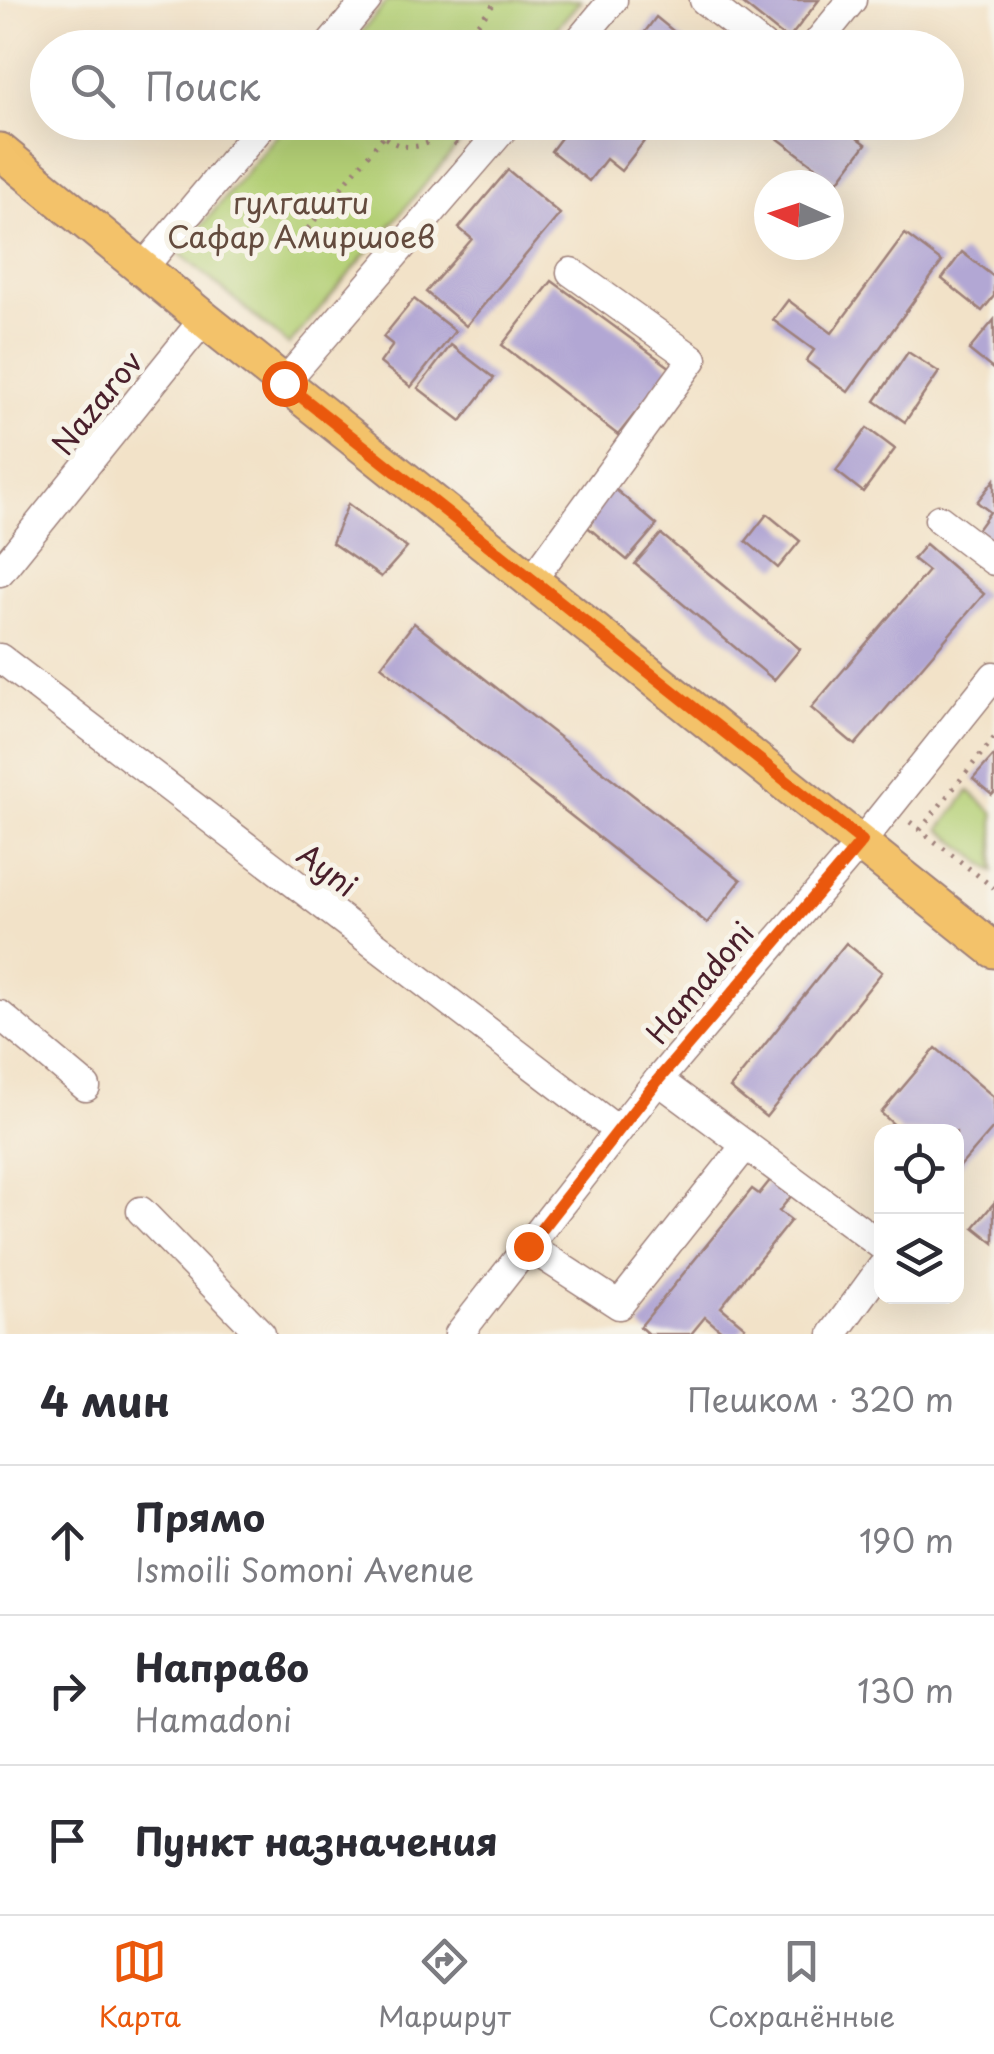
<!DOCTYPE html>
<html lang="ru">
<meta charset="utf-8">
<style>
:root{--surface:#fff;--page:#f7f7f7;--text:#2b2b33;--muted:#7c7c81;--line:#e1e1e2;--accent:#ea580c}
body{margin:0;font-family:"Playpen Sans",sans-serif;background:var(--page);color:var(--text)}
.controls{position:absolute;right:30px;bottom:30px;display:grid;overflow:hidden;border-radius:20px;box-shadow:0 10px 40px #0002}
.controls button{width:90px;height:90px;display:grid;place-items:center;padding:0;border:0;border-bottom:2px solid var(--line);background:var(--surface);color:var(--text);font:50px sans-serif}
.compass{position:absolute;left:754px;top:170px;width:90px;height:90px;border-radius:50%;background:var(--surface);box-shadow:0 10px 40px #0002;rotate:273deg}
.stop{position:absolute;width:30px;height:30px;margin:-22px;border:8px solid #ea580c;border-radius:50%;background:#fff}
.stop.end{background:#ea580c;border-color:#fff;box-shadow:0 2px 10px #0008}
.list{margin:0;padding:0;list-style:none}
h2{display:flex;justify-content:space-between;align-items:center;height:130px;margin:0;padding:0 40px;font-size:42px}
h2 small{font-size:32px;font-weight:400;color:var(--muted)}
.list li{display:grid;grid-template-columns:65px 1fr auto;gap:30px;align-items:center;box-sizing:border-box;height:150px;padding:0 40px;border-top:2px solid var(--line)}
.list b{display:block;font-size:38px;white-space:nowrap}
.list p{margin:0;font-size:32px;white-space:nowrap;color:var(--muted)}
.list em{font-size:32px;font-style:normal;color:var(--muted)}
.icon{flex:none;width:55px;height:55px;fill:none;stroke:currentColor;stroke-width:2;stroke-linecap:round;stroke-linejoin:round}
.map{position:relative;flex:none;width:994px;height:1334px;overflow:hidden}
.search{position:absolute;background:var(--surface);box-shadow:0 10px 40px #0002;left:30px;right:30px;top:30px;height:110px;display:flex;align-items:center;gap:25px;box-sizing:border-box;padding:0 35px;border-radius:55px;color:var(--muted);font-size:38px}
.sheet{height:580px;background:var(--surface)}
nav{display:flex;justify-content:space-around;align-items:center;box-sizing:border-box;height:140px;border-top:2px solid var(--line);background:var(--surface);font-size:28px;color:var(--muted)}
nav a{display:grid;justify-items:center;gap:5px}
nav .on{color:var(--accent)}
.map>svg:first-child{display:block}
.green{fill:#b4d076;stroke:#7f7850;stroke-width:2.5}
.building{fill:#b2a7d4}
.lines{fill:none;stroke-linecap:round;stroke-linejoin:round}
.minor-casing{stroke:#9e807a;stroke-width:31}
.major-casing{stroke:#9e807a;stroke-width:39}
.path{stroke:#9e807a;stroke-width:5;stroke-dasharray:2.5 8;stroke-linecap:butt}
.minor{stroke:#fff;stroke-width:28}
.major{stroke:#f3c26a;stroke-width:35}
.route{stroke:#ea580c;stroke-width:12}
.labels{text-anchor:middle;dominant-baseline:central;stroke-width:10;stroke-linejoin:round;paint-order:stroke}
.park-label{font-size:30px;fill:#644b3e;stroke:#f7f3e8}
.street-label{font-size:30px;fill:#4a1f2b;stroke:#f7f3e8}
</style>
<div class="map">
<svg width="994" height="1334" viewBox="0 0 994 1334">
<rect width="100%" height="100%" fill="#f7f3e8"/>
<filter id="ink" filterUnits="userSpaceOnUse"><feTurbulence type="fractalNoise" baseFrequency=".01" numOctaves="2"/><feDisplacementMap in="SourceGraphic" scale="20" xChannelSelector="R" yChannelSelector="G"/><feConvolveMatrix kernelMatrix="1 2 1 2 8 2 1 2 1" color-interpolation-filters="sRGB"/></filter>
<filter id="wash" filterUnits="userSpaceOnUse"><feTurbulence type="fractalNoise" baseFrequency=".0048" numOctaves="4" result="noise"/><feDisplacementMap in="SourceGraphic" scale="40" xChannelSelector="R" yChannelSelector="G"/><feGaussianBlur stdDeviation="2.25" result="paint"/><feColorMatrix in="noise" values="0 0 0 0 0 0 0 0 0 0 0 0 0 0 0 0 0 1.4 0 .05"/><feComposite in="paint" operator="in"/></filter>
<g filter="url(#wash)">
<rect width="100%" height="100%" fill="#f2e2c8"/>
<g class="green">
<path d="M388 0H581L540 47H349Z"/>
<path d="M287 123H477L289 345 179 253Z"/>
<path d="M969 791 994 813V872L940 829Z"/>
</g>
<g id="blocks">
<g class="building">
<path d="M738 0H819L788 40Z"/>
<path d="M656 17 694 48H633Z"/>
<path d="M573 122H659L621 171 606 159 589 181 551 151Z"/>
<path d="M756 122H837L866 144 837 183Z"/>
<path d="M508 170 560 214 466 326 426 292 472 239 459 228Z"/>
<path d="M905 234 942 262 848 392 806 361 814 350 773 320 788 300 832 333Z"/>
<path d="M962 252 994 277V296L982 311 942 279Z"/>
<path d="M552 281 671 368 618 435 502 345Z"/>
<path d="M414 299 455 331 411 387 380 363 393 345 383 337Z"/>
<path d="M994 320V370L969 350Z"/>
<path d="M451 345 494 378 461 421 418 388Z"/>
<path d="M908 352 939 372 905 422 875 401Z"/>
<path d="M867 428 895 449 863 492 836 471Z"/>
<path d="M994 480V544L977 530 990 512 977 502Z"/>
<path d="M608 483 657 525 627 560 578 519Z"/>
<path d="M348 504 407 548 381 577 332 543Z"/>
<path d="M767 514 800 541 778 568 746 541Z"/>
<path d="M661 534 800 649 774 680 635 564Z"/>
<path d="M926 544 984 594 855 745 811 708 928 571 913 559Z"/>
<path d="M414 623 741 880 707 923 381 666Z"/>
<path d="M994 755V793L992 795 973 779Z"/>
<path d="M846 943 882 972 766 1117 730 1088Z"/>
<path d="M936 1048 994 1097V1127L956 1171V1132H902L881 1113Z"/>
<path d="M776 1173 797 1189 779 1211 791 1220 721 1307 745 1327 739 1334H725L705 1317 691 1334H648L640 1327 752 1189 759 1194Z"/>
<path d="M994 1203V1243L974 1227Z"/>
</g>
</g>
</g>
<g filter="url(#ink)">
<use href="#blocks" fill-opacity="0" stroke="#9e807a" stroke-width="2.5"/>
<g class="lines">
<g class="minor-casing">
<g id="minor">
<path d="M704 0 765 48"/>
<path d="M327 48 367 0"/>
<path d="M573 48 613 0"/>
<path d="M813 48 852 0"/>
<path d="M142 269 265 122"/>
<path d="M284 383 509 122"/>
<path d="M939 519 994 561"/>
<path d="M0 572 204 319"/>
<path d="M532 580 693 359 571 272"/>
<path d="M0 658 617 1130"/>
<path d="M0 1015 86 1087"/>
<path d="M658 1080 882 1246"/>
<path d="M141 1211 261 1334"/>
<path d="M528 1246 619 1305 746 1145"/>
<path d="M459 1334 658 1080 862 841 994 676"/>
<path d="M833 1334 882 1267"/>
</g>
</g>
<g class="major-casing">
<path id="major" d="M0 151 204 319 994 950"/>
</g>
<g class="path">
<path d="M458 48 497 0"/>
<path d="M372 122C389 151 419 154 443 133"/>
<path d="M431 122 458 146"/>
<path d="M288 253 395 122"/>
<path d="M910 822 994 888"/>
<path d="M920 830 994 738"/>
</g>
<use href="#minor" class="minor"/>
<use href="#major" class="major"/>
</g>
</g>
<g class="lines" filter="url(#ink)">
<path class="route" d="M284 383 862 841 658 1080 528 1246"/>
</g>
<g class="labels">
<g class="park-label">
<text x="301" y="201">гулгашти<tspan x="301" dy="34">Сафар Амиршоев</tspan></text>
</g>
<g class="street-label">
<text transform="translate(96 402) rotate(-51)">Nazarov</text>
<text transform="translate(328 869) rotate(37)">Ayni</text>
<text transform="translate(699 982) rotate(-50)">Hamadoni</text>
</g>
</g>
</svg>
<div class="controls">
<button><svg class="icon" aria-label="locate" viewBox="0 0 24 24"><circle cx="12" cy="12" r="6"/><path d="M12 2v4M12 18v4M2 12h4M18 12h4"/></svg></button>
<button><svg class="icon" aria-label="layers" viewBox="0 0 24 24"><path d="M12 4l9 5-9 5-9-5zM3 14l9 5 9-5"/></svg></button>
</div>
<svg class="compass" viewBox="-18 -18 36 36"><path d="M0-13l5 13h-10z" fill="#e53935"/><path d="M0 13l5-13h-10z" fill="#7c7c81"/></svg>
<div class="stop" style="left:284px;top:383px"></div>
<div class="stop end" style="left:528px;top:1246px"></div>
<div class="search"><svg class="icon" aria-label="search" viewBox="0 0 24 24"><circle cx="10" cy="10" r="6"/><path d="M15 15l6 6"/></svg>Поиск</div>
</div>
<section class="sheet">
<h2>4 мин<small>Пешком · 320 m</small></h2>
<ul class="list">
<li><svg class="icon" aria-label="ahead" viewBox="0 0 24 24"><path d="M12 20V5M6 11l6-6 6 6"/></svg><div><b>Прямо</b><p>Ismoili Somoni Avenue</p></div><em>190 m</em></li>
<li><svg class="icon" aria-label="right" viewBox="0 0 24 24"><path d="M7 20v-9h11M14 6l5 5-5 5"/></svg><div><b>Направо</b><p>Hamadoni</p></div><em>130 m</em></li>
<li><svg class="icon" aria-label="arrive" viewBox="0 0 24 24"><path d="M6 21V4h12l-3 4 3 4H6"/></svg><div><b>Пункт назначения</b></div></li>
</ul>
</section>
<nav>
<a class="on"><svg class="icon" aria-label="map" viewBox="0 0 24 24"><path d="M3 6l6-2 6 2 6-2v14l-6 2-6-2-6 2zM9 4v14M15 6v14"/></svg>Карта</a>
<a><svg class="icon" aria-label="directions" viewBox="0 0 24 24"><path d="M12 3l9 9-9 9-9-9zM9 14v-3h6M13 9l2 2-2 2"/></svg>Маршрут</a>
<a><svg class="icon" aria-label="saved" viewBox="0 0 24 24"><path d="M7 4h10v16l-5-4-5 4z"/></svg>Сохранённые</a>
</nav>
